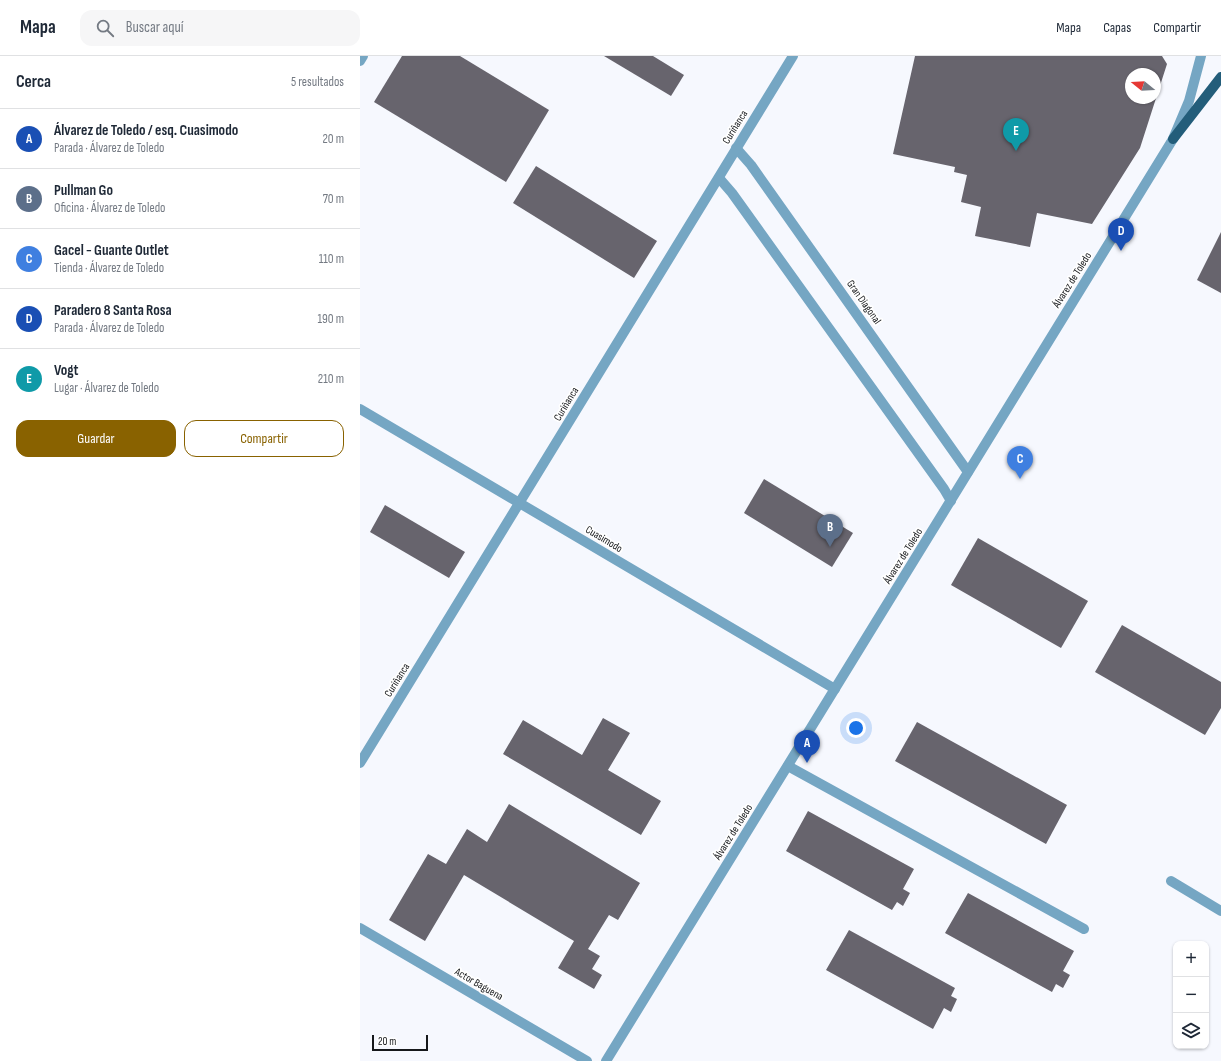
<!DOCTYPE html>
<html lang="es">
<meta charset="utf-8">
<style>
:root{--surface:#fff;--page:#f6f6f7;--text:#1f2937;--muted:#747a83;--line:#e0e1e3;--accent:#896200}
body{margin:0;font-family:"Sofia Sans Condensed",sans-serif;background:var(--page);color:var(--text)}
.controls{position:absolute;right:12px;bottom:12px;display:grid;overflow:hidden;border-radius:8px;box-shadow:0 1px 3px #0004}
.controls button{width:36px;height:36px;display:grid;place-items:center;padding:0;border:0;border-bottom:1px solid var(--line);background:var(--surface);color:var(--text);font:20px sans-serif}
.compass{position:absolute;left:765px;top:12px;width:36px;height:36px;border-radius:50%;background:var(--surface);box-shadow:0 1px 3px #0004;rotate:288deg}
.scale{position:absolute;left:12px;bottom:10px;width:56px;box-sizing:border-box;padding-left:4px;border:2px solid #16181b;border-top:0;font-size:11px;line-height:14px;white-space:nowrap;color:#16181b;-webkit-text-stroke:3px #fff;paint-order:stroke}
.you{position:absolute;left:496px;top:672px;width:14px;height:14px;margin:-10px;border:3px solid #fff;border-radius:50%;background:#1a73e8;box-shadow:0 0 0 6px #1a73e833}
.badge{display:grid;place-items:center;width:26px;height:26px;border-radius:50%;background:var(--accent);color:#fff;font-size:13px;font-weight:700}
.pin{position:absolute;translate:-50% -33px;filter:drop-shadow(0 1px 2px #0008)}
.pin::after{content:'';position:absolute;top:21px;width:14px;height:12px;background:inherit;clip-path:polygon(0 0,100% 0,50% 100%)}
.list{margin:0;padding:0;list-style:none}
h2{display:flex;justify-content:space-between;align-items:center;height:52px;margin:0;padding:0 16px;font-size:17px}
h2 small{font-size:13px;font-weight:400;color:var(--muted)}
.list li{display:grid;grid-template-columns:26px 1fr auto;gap:12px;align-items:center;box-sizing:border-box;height:60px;padding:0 16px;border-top:1px solid var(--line)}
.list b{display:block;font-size:15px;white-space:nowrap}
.list p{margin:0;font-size:13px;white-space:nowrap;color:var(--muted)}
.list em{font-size:13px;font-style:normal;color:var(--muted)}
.actions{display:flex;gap:8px;padding:12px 16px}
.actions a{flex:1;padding:9px 0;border:1px solid var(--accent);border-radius:12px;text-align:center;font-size:14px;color:var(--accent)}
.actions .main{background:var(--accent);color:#fff}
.icon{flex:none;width:22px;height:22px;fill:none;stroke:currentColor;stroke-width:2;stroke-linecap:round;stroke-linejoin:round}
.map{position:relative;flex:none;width:861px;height:1005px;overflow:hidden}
header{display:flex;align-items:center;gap:24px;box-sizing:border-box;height:56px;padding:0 20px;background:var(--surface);border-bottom:1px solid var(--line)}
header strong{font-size:19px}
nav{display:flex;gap:22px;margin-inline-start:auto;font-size:14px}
.search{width:280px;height:36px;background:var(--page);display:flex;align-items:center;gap:10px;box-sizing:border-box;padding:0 14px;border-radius:12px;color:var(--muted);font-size:15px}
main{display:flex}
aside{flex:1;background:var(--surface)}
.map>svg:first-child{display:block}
.building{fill:#67646d;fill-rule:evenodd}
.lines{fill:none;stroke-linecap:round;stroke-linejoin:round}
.minor{stroke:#75a6c3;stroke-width:10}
.major{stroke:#235d7a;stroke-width:10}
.labels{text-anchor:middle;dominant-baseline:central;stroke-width:3.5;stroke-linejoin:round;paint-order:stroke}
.street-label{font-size:11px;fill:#16181b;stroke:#fff}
</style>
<header>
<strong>Mapa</strong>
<div class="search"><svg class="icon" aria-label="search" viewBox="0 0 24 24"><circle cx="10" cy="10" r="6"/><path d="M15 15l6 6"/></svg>Buscar aquí</div>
<nav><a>Mapa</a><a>Capas</a><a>Compartir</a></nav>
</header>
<main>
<aside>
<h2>Cerca<small>5 resultados</small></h2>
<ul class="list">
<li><span class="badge" style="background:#1a4fb4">A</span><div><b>Álvarez de Toledo / esq. Cuasimodo</b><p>Parada · Álvarez de Toledo</p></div><em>20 m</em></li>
<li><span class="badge" style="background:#5c6f8a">B</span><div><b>Pullman Go</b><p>Oficina · Álvarez de Toledo</p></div><em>70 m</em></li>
<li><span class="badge" style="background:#3f7fe0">C</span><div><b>Gacel - Guante Outlet</b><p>Tienda · Álvarez de Toledo</p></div><em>110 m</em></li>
<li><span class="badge" style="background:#1a4fb4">D</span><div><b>Paradero 8 Santa Rosa</b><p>Parada · Álvarez de Toledo</p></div><em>190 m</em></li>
<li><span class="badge" style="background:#0f9aa8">E</span><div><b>Vogt</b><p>Lugar · Álvarez de Toledo</p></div><em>210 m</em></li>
</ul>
<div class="actions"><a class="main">Guardar</a><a>Compartir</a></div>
</aside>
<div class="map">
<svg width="861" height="1005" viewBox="0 0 861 1005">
<rect width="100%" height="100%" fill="#f6f8fe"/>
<g class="building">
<path d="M42 0H100L189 54 146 126 14 46Z"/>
<path d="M244 0H293L324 19 311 40Z"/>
<path d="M555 0H802L807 8 780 92 732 168 677 157 670 191 615 180 621 151 601 146 607 119 594 116 595 111 533 98ZM771 18H795V42H771Z"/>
<path d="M176 110 297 185 274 222 153 147Z"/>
<path d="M861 176V237L837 224Z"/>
<path d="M404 423 493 477 472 511 384 457Z"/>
<path d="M25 449 105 496 89 522 10 476Z"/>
<path d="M618 482 728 545 701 592 591 529Z"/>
<path d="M762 569 861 626V652L845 679 735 616Z"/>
<path d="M243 662 270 677 248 714 301 745 281 779 143 698 163 664 222 699Z"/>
<path d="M557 666 707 749 686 788 535 705Z"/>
<path d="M149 748 280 827 258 864 249 859 228 893 240 900 232 913 242 919 234 933 198 912 214 885 104 819 65 885 29 864 68 798 86 808 107 773 127 786Z"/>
<path d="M448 755 554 813 543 833 550 837 543 850 537 846 532 854 426 795Z"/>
<path d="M608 837 714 895 703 915 710 919 703 932 696 928 692 936 585 877Z"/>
<path d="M489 874 595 932 591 940 597 943 591 956 584 952 573 973 466 914Z"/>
</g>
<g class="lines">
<g class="minor">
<path d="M0 5 3 0"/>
<path d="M376 92 391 109 608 416"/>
<path d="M359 122 372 137 584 433 591 445"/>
<path d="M0 353 475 633"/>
<path d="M0 707 433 0"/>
<path d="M428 710 724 873"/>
<path d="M811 825 861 855"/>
<path d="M0 872 227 1005"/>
<path d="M246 1005 813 83 829 45 841 0"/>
</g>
<path class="major" d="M813 83 861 21"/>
</g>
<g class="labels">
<g class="street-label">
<text transform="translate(375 71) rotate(-58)">Curiñanca</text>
<text transform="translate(712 224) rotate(-58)">Álvarez de Toledo</text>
<text transform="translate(504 246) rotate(55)">Gran Diagonal</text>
<text transform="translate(206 348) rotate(-59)">Curiñanca</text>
<text transform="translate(244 483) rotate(31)">Cuasimodo</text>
<text transform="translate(543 500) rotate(-58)">Álvarez de Toledo</text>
<text transform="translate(37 624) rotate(-58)">Curiñanca</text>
<text transform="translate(373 776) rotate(-58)">Álvarez de Toledo</text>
<text transform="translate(119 928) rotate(30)">Actor Baguena</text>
</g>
</g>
</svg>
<div class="controls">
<button>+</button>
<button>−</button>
<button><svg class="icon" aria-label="layers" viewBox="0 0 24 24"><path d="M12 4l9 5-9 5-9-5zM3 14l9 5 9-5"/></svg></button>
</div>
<svg class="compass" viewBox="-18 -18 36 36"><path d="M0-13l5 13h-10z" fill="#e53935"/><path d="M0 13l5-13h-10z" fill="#747a83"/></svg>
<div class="scale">20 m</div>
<div class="you"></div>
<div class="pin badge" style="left:447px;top:707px;background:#1a4fb4">A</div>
<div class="pin badge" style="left:470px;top:491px;background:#5c6f8a">B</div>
<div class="pin badge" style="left:660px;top:423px;background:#3f7fe0">C</div>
<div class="pin badge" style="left:761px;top:195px;background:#1a4fb4">D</div>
<div class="pin badge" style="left:656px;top:95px;background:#0f9aa8">E</div>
</div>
</main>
